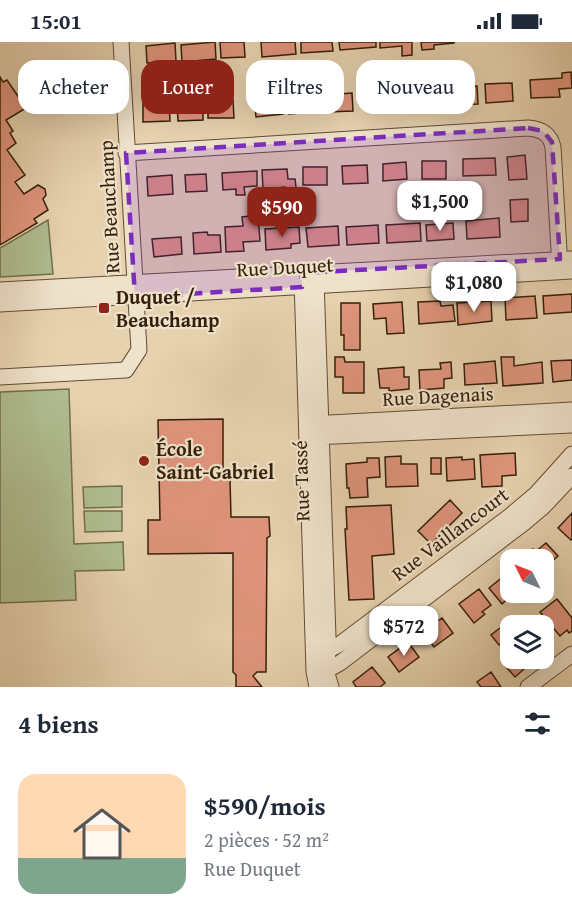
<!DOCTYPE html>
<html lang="fr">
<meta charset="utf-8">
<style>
body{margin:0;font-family:"Gentium Book Plus",serif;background:#f2f2f3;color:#1f2937;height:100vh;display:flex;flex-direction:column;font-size:22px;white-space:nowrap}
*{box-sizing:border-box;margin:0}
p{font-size:20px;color:#747a83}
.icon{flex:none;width:33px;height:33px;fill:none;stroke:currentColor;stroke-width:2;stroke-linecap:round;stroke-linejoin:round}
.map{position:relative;height:645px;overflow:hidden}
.sheet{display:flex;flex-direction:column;background:#fff;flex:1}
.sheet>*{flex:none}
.hud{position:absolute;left:18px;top:18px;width:537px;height:54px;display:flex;gap:12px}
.needle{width:39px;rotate:313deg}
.controls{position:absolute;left:500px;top:507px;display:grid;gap:12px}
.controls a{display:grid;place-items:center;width:54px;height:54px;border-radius:12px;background:#fff;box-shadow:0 6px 24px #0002;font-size:30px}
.price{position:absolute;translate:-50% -51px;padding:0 14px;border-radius:12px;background:#fff;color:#222;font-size:20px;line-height:39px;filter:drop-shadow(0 2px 3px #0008)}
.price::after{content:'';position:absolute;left:50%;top:36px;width:18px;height:14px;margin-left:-9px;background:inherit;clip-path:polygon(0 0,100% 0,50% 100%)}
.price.selected{background:#8f2418;color:#fff}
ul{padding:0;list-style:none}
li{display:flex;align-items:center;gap:18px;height:150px;padding:0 18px}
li+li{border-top:2px solid #e0e1e3}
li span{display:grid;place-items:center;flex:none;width:168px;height:120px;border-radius:18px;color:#555}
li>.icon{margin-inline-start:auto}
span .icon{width:72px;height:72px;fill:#fffc;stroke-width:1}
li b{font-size:26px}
h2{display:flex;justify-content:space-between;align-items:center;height:72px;padding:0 18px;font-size:26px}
.tag{padding:0 21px;border-radius:18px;background:#fff;box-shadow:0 6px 24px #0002;font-size:21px;line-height:54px}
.tag.selected{background:#8f2418;color:#fff}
.status{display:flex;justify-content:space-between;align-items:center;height:42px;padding:0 30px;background:#fff;direction:ltr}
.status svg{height:16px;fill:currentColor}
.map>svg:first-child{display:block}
.green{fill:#afbd90;stroke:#726e4c;stroke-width:1.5}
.building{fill:#e0957d;stroke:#351f08;stroke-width:1.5}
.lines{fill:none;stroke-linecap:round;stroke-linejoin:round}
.minor-casing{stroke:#624c32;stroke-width:17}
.minor{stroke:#efe2cb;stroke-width:15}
.marked{fill:#7b2cbf;fill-opacity:0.2;stroke:#7b2cbf;stroke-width:4.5;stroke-dasharray:12 8;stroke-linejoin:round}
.poi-dot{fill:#8f2418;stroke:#efe2cb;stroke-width:2}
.labels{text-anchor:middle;stroke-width:4.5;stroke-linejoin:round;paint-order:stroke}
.street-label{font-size:20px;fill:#351f08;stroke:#efe2cb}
.poi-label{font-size:20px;font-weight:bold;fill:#351f08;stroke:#efe2cb;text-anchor:start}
</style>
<div class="status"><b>15:01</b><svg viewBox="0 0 49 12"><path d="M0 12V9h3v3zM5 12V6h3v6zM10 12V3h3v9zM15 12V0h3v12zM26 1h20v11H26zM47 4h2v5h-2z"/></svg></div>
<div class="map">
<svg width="572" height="645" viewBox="0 0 572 645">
<rect width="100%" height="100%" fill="#e7d2af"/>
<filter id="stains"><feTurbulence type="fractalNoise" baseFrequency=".00333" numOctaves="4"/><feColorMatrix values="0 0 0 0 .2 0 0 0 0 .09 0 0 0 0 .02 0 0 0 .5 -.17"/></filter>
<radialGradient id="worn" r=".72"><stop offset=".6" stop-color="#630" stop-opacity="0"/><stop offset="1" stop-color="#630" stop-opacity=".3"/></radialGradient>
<!-- green -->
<path class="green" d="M48,178l5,54 -53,3v-29z
M69,347l5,155 49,-2 1,28 -49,1 1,29 -76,3v-211z
M122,444v21l-38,1 -1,-21z
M84,469h38v20l-37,1z"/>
<!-- building -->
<path class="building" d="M215,0l1,17 -34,3 -1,-17z
M220,0h24l1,15 -24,1z
M261,0h34l1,12 -34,3z
M301,0h31l1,9 -32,2z
M339,0h37v5l-36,3z
M380,0h32v13l-10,1v-10l-22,2z
M421,0h33v1l-20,2v4l-12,1z
M175,1l1,18 -29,2 -1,-17z
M571,30l1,16 -13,1 1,8 -29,1 -1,-18 32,-2v-5z
M0,35l3,5 4,-2 19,28 -20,12 7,11 -3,2 6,10 -9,7 18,25 -10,7 9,12 14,-9 7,4 1,6 -3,4 5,11 -14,9 3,4 -37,22z
M512,41l1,18 -27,2 -1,-19z
M477,44l1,18 -31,1 -1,-18z
M430,45l1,19 -23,1 -1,-18z
M400,48l1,17 -31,2 -1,-17z
M321,51v15l-8,1v3l-24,2 -1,-19z
M352,51l1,18 -26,1 -1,-17z
M280,54l3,18 -27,3 -2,-18z
M233,58l1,18h-26v-17z
M169,60l1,19 -27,1v-19z
M203,60v18l-25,1 -1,-18z
M525,113l2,24 -18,1 -2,-23z
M495,116l1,17 -33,1v-17z
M422,119h24v18h-24z
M406,120l1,17 -24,2v-17z
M367,123l1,18 -25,1 -1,-18z
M303,125h24v18h-24z
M287,127l1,10h7l2,16 -12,1v-9l-22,2 -1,-19z
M257,129v15l-13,1 1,8h-9v-6l-13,1 -1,-17z
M206,132l1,17 -21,1 -1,-17z
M172,133l1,19 -25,2 -1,-19z
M528,157v22l-17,1 -1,-22z
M258,173l2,26 -17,1 1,9 -18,1 -1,-25 18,-1 -1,-9z
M499,176l1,19 -33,2 -1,-18z
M420,181l1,18 -34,2 -1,-18z
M453,181l1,16 -27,2 -1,-16z
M378,183l1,18 -32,2 -1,-18z
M338,184l1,19 -31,2 -2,-19z
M299,185l1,16 -9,1v4l-25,2 -1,-21z
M207,190l1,3h12l1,17 -27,2 -1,-21z
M181,195l1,17 -28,3 -2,-18z
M572,252v18l-28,2 -1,-18z
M535,254l2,22 -31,2 -1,-22z
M440,259l1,5 12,-1 2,16 -36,3 -1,-22z
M491,259l1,20 -34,4 -1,-22z
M402,260l2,31 -17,1 -1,-16 -12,1 -1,-15z
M341,261h19v47h-16v-15h-3z
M335,315h9l1,5h19v31h-21v-16h-8z
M501,315h13v9l28,-4 1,21 -40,3z
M572,318v20l-19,2 -2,-21z
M495,319l2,22 -32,2 -1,-21z
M451,320l1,16 -8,1v9l-24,2 -1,-20 22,-1 -1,-6z
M404,325v10h5v12l-20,2v-3h-9l-2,-19z
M223,377v61h7l1,37h38l1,19 -3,2 -1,134h-9l-4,4 9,11h-26v-12l-3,-3v-119l-85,1v-34h12l-2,-100z
M515,411l1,22 -14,1v10l-20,1 -2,-32z
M401,414v8h16l1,22 -32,1 -1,-30z
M462,415v3l12,-1 1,20 -28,2 -1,-23z
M367,416h12l1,19 -13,1 1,19 -18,1 -1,-10h-2l-1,-24 21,-2z
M431,416h10v16h-10z
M450,458l12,13 -31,31 -13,-13z
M391,463l3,49 -22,2 2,43 -25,1 -4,-71h2l-1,-22z
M572,471v26l-1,1 -13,-12z
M546,501l12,13 -15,13v-9h-21l11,-11 2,3z
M510,529v21h5l-13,12 -13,-16z
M479,547l12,16 -9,7 3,2 -11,9 -15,-19z
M557,557l15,19v13l-3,2 -2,-3 -7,6 -20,-24z
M442,576l11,15 -19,14 -11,-15z
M510,578l5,6h-5l-2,10 -6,-8z
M500,586l8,10 -9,7 -8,-10z
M408,600l11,15 -20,15 -11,-15z
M510,613v3h5l9,11 -9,8 -13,-15z
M372,625l13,16 -5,4h-24l-3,-5z
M491,630l10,15h-20l-4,-5z"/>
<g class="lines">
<!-- minor casing -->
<g class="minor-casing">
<path id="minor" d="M126,111l402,-25c14,1 22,6 25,19l7,121
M302,237l12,392 3,16
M316,237l12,358 -1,37 4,13
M0,248l572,-31
M0,262l572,-33
M0,335l126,-7 13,-20 -18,-308
M311,382l261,-14
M313,395l259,-12
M321,609l10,-2 9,-5 170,-128 26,-22 36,-40
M320,628l11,-2 9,-5 184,-140 20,-17 28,-30
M528,645l44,-33"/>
</g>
<!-- minor -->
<use href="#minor" class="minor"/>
</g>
<!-- marked area -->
<path class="marked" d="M528,86l15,3 9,11 8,117 -259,14 1,14 -167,10 -9,-144z"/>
<!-- markers -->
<g class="poi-dot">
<rect x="98" y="260" width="12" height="12" rx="3"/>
<circle cx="144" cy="419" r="6"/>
</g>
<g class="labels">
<!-- street labels -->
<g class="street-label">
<text transform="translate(109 165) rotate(-93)" y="7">Rue Beauchamp</text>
<text transform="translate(285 225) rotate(-3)" y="7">Rue Duquet</text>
<text transform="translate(438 354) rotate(-3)" y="7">Rue Dagenais</text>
<text transform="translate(301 439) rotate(-92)" y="7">Rue Tassé</text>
<text transform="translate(450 492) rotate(-37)" y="7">Rue Vaillancourt</text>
</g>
<!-- poi labels -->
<g class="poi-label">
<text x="116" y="262">Duquet /<tspan x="116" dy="23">Beauchamp</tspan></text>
<text x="156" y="414">École<tspan x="156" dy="23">Saint-Gabriel</tspan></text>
</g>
</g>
<rect width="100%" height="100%" filter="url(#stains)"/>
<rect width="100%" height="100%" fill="url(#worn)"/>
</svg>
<div class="controls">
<a><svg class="needle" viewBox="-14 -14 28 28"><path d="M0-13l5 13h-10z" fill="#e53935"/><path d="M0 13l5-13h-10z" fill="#747a83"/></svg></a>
<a><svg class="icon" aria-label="layers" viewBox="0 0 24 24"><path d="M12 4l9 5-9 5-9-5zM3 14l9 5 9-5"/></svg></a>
</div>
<b class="price" style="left:440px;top:190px">$1,500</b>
<b class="price selected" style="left:282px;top:196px">$590</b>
<b class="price" style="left:474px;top:271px">$1,080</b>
<b class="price" style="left:404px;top:615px">$572</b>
<div class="hud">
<a class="tag">Acheter</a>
<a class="tag selected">Louer</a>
<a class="tag">Filtres</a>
<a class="tag">Nouveau</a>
</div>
</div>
<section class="sheet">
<h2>4 biens<svg class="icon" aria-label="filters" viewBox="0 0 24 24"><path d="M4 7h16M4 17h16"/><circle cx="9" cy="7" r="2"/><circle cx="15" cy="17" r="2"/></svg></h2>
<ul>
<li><span style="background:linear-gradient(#ffd9b3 70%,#7fa58c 0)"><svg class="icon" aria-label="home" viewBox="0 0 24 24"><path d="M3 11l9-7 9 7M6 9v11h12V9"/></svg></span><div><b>$590/mois</b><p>2 pièces · 52 m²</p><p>Rue Duquet</p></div></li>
</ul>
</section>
